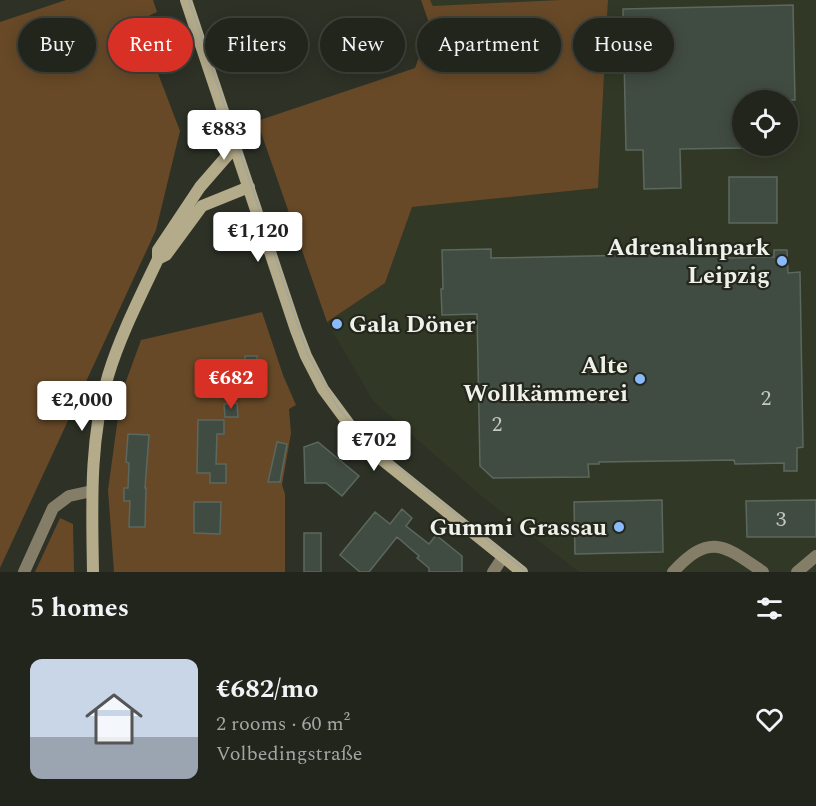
<!DOCTYPE html>
<meta charset="utf-8">
<style>
body{margin:0;font-family:Spectral,serif;background:#2a2d25;color:#f1f3f6;height:100vh;display:flex;flex-direction:column;font-size:22px;white-space:nowrap}
*{box-sizing:border-box;margin:0}
p{font-size:20px;color:#a2a5a3}
.icon{flex:none;width:33px;height:33px;fill:none;stroke:currentColor;stroke-width:2;stroke-linecap:round;stroke-linejoin:round}
.map{position:relative;height:572px;overflow:hidden}
.drawer{display:flex;flex-direction:column;background:#22251c;flex:1}
.drawer>*{flex:none}
.banner{position:absolute;left:18px;top:18px;width:780px;height:54px;display:flex;gap:12px}
.fabs{position:absolute;left:732px;top:90px;display:grid;gap:12px}
.fabs a{display:grid;place-items:center;width:66px;height:66px;border-radius:50%;background:#22251c;box-shadow:0 3px 15px #0003,0 0 0 2px #3f423b;font-size:30px}
.price{position:absolute;translate:-50% -51px;padding:0 14px;border-radius:6px;background:#fff;color:#222;font-size:20px;line-height:39px;filter:drop-shadow(0 2px 3px #0008)}
.price::after{content:'';position:absolute;left:50%;top:36px;width:18px;height:14px;margin-left:-9px;background:inherit;clip-path:polygon(0 0,100% 0,50% 100%)}
.price.active{background:#d93025;color:#fff}
ul{padding:0;list-style:none}
li{display:flex;align-items:center;gap:18px;height:150px;padding:0 30px}
li span{display:grid;place-items:center;flex:none;width:168px;height:120px;border-radius:12px;color:#555}
li>.icon{margin-inline-start:auto}
span .icon{width:72px;height:72px;fill:#fffc;stroke-width:1}
li b{font-size:26px}
h2{display:flex;justify-content:space-between;align-items:center;height:72px;padding:0 30px;font-size:26px}
.chip{padding:0 21px;border-radius:27px;background:#22251c;box-shadow:0 3px 15px #0003,0 0 0 2px #3f423b;font-size:21px;line-height:54px}
.chip.active{background:#d93025;color:#fff}
.map>svg:first-child{display:block}
.built{fill:#323826;fill-rule:evenodd}
.green{fill:#674927}
.building{fill:#404b42;stroke:#5c685e;stroke-width:1.5}
.lines{fill:none;stroke-linecap:round;stroke-linejoin:round}
.minor{stroke:#847e69;stroke-width:12}
.secondary{stroke:#b3ab89;stroke-width:12}
.tram{stroke:#a3a69d;stroke-width:1.5}
.poi-dot{fill:#8abafc;stroke:#24271c;stroke-width:2}
.labels{text-anchor:middle;stroke-width:4.5;stroke-linejoin:round;paint-order:stroke}
.number-label{font-size:21px;fill:#c3c8c0}
.poi-label{font-size:24px;font-weight:bold;fill:#eff1ea;stroke:#24271c;text-anchor:end}
</style>
<div class="map">
<svg width="816" height="572" viewBox="0 0 816 572">
<rect width="100%" height="100%" fill="#2d3126"/>
<!-- built -->
<path class="built" d="M430,0h130l-127,6z
M608,0h208v572h-237l-94,-73 -112,-98 -46,-79 58,-39 27,-76 186,-19zM742,100h46v46h-46z"/>
<!-- green -->
<path class="green" d="M66,0h87l4,12 -19,9 42,110 -24,99 -156,338v-546z
M421,0h9l3,6 127,-6h48l-10,188 -186,19 -27,76 -58,39 -70,-201 158,-53 15,-42z
M262,312l21,63 13,30 -7,4 2,24 -9,52 3,9v78h-171l-6,-82 13,-95 20,-55z
M60,518l13,6 1,48h-39z"/>
<!-- building -->
<path class="building" d="M793,5l2,95h-53v48l-62,1 1,39 -37,1 -1,-39h-17l-3,-141z
M729,177h48v46h-48z
M491,249v9l238,-5v5l45,-1v-7h13l1,23 12,-1 3,175 -6,1v23h-13v-8l-49,1 -1,-4 -135,2v2h-11l1,13 -96,1 -13,-12 -3,-152 -35,1 -1,-26h2l-1,-39z
M245,356h12l1,18h-12z
M237,403l1,14h-13l-1,-13z
M198,420h26v14h-7l-1,30h10v19h-16v-10h-13z
M128,434l21,1 -4,53h1l-1,39h-16l1,-26h-6v-13h4l1,-25 -3,-1z
M277,442l10,2 -7,38h-12z
M318,442l41,34 -17,20 -16,-13h-21l-1,-36z
M662,500l1,52 -88,2 -1,-52z
M816,500v37h-69l-1,-36z
M194,502h27l-1,32 -26,-1z
M402,509l10,9 -6,8 23,18 7,-9 26,21v16h-33v-4l-12,-10 2,-2 -22,-19 -28,35h-9l-20,-17 35,-43 15,12z
M304,533h17v39h-17z"/>
<g class="lines">
<!-- minor -->
<path class="minor" d="M24,572l29,-64 16,-12 23,-5
M493,572l10,-15
M673,572c37,-40 51,-27 90,0
M797,572l19,-16"/>
<!-- secondary -->
<path class="secondary" d="M186,0l110,330 10,26 17,33 34,46 23,23 142,114
M158,259l8,-4 36,-49 47,-19
M93,572c-1,-65 -4,-132 15,-196 12,-40 32,-79 50,-117v-9l42,-63 33,-38v-8"/>
<!-- tram -->
<path class="tram" d="M189,0l119,355 29,51 22,27 24,22 144,117"/>
</g>
<!-- markers -->
<g class="poi-dot">
<circle cx="782" cy="261" r="6"/>
<circle cx="337" cy="324" r="6"/>
<circle cx="640" cy="379" r="6"/>
<circle cx="619" cy="527" r="6"/>
</g>
<g class="labels">
<!-- number labels -->
<g class="number-label">
<text x="766" y="405">2</text>
<text x="497" y="431">2</text>
<text x="781" y="526">3</text>
</g>
<!-- poi labels -->
<g class="poi-label">
<text x="770" y="255">Adrenalinpark<tspan x="770" dy="28">Leipzig</tspan></text>
<text x="349" y="332" text-anchor="start">Gala Döner</text>
<text x="628" y="373">Alte<tspan x="628" dy="28">Wollkämmerei</tspan></text>
<text x="607" y="535">Gummi Grassau</text>
</g>
</g>
</svg>
<div class="fabs">
<a><svg class="icon" aria-label="locate" viewBox="0 0 24 24"><circle cx="12" cy="12" r="6"/><path d="M12 2v4M12 18v4M2 12h4M18 12h4"/></svg></a>
</div>
<b class="price" style="left:224px;top:161px">€883</b>
<b class="price" style="left:258px;top:263px">€1,120</b>
<b class="price active" style="left:231px;top:410px">€682</b>
<b class="price" style="left:82px;top:432px">€2,000</b>
<b class="price" style="left:374px;top:472px">€702</b>
<div class="banner">
<a class="chip">Buy</a>
<a class="chip active">Rent</a>
<a class="chip">Filters</a>
<a class="chip">New</a>
<a class="chip">Apartment</a>
<a class="chip">House</a>
</div>
</div>
<section class="drawer">
<h2>5 homes<svg class="icon" aria-label="filters" viewBox="0 0 24 24"><path d="M4 7h16M4 17h16"/><circle cx="9" cy="7" r="2"/><circle cx="15" cy="17" r="2"/></svg></h2>
<ul>
<li><span style="background:linear-gradient(#c9d6e8 65%,#9aa5b1 0)"><svg class="icon" aria-label="home" viewBox="0 0 24 24"><path d="M3 11l9-7 9 7M6 9v11h12V9"/></svg></span><div><b>€682/mo</b><p>2 rooms · 60 m²</p><p>Volbedingstraße</p></div><svg class="icon" aria-label="heart" viewBox="0 0 24 24"><path d="M12 20l-8-8c-3-5 5-10 8-4 3-6 11-1 8 4z"/></svg></li>
</ul>
</section>
